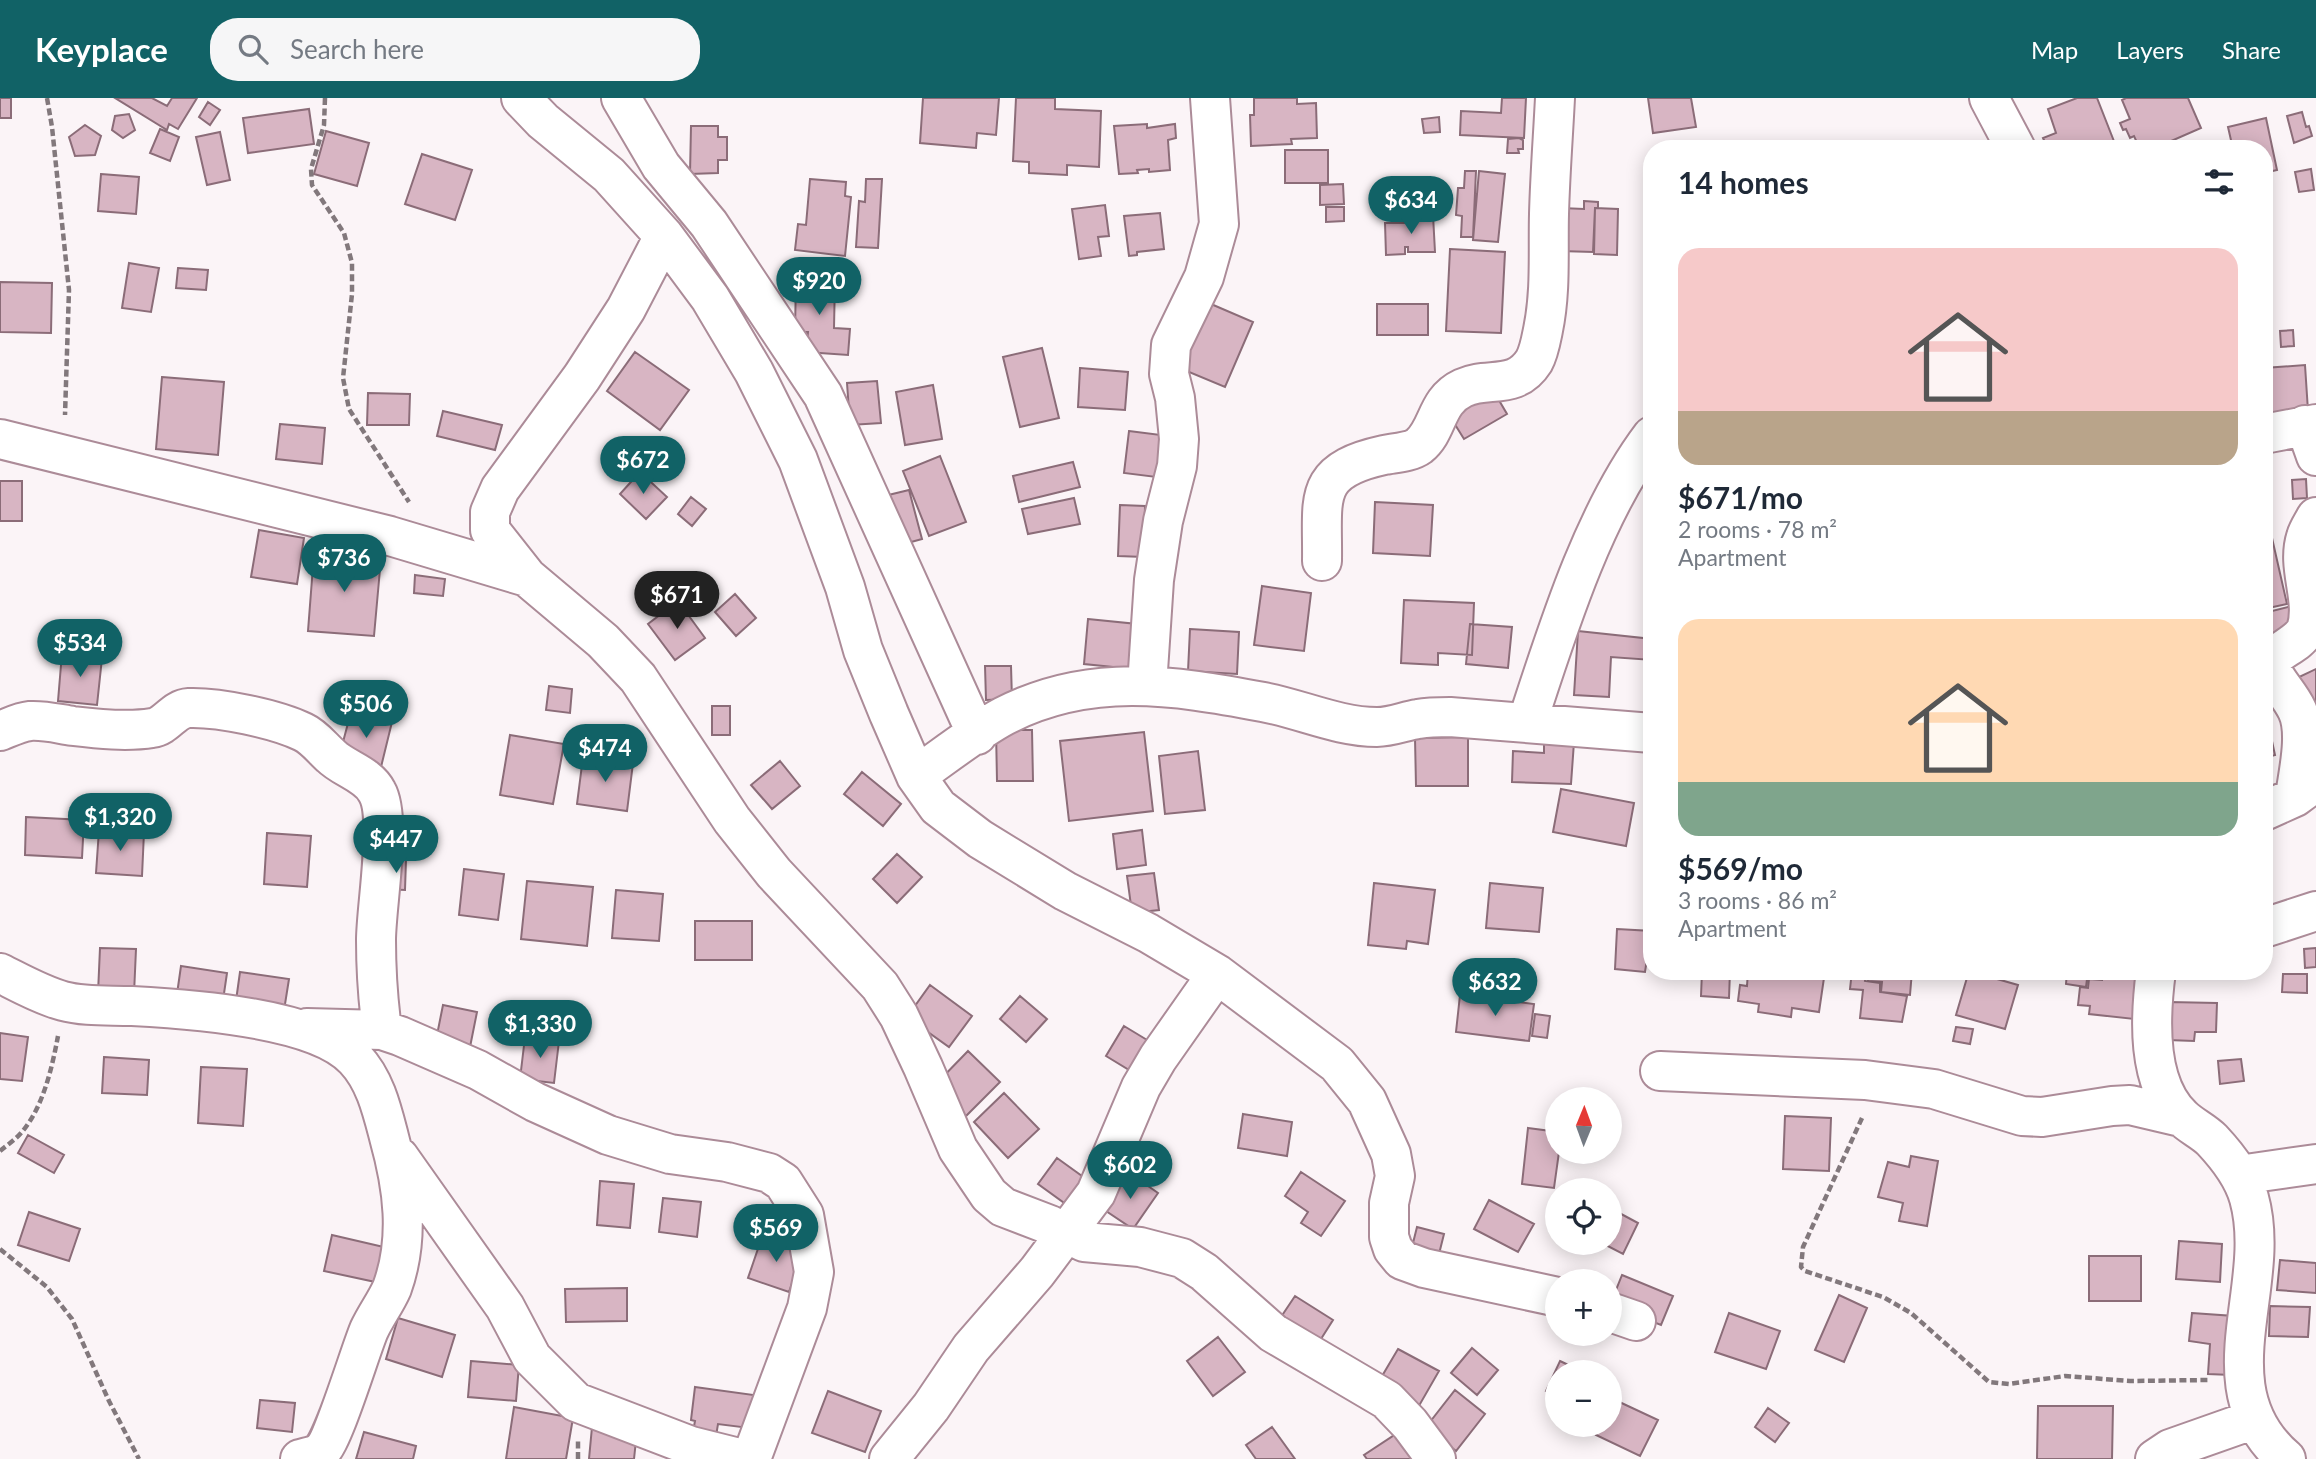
<!DOCTYPE html>
<meta charset="utf-8">
<style>
body{margin:0;font-family:Lato,sans-serif;background:#f6f6f7;color:#1f2937;height:100vh;display:flex;flex-direction:column;font-size:26px;white-space:nowrap}
*{box-sizing:border-box;margin:0}
p{font-size:23px;color:#747a83}
.icon{flex:none;width:38px;height:38px;fill:none;stroke:currentColor;stroke-width:2;stroke-linecap:round;stroke-linejoin:round}
.map{position:relative;flex:1;overflow:hidden}
.details{position:absolute;left:1643px;top:42px;width:630px;height:840px;display:flex;flex-direction:column;background:#fff;border-radius:28px;box-shadow:0 4px 18px #0003}
.details>*{flex:none}
.needle{width:46px;rotate:1deg}
.buttons{position:absolute;left:1545px;top:989px;display:grid;gap:14px}
.buttons a{display:grid;place-items:center;width:77px;height:77px;border-radius:50%;background:#fff;box-shadow:0 4px 18px #0003;font-size:35px}
.price{position:absolute;translate:-50% -60px;padding:0 16px;border-radius:24px;background:#116266;color:#fff;font-size:23px;line-height:46px;filter:drop-shadow(0 2px 4px #0008)}
.price::after{content:'';position:absolute;left:50%;top:42px;width:21px;height:16px;margin-left:-10px;background:inherit;clip-path:polygon(0 0,100% 0,50% 100%)}
.price.active{background:#222;color:#fff}
ul{padding:0;list-style:none}
li{display:grid;align-content:center;gap:14px;height:371px;padding:0 35px}
li span{display:grid;place-items:center;height:217px;border-radius:21px;color:#555}
li>.icon{margin-inline-start:auto}
span .icon{width:126px;height:126px;fill:#fffc;stroke-width:1}
li b{font-size:30px}
h2{display:flex;justify-content:space-between;align-items:center;height:84px;padding:0 35px;font-size:30px}
header{display:flex;align-items:center;gap:42px;box-sizing:border-box;height:98px;padding:0 35px;background:#116266;color:#fff}
header strong{font-size:33px}
nav{display:flex;gap:38px;margin-inline-start:auto;font-size:24px}
.search{width:490px;height:63px;background:#f6f6f7;display:flex;align-items:center;gap:18px;box-sizing:border-box;padding:0 24px;border-radius:28px;color:#747a83;font-size:26px}
.map>svg:first-child{display:block}
.building{fill:#d8b5c3;stroke:#8b6c78;stroke-width:2}
.lines{fill:none;stroke-linecap:round;stroke-linejoin:round}
.street-casing{stroke:#ac8b98;stroke-width:42}
.path{stroke:#82787c;stroke-width:4.5;stroke-dasharray:7 3.5;stroke-linecap:butt}
.street{stroke:#fff;stroke-width:38}
</style>
<header>
<strong>Keyplace</strong>
<div class="search"><svg class="icon" aria-label="search" viewBox="0 0 24 24"><circle cx="10" cy="10" r="6"/><path d="M15 15l6 6"/></svg>Search here</div>
<nav><a>Map</a><a>Layers</a><a>Share</a></nav>
</header>
<div class="map">
<svg width="2316" height="1361" viewBox="0 0 2316 1361">
<rect width="100%" height="100%" fill="#fbf4f7"/>
<!-- building -->
<path class="building" d="M0,0h11v20h-11z
M115,0h37l15,8 5,-8h25l-19,31 -9,-5 -2,6z
M923,0h76l-3,37 -19,-2 -1,15 -56,-5z
M1016,0h39v11l46,2 -2,56 -32,-2v10l-38,-2v-11l-16,-1z
M1254,0h43v6l19,-1 1,35 -26,1 1,5 -41,2 -1,-31h4z
M1502,0h24l-2,40 -64,-3 1,-24 40,2z
M1648,0h43l5,29 -43,6z
M2077,0h20l20,51h-69l-5,-11 13,-5 -8,-24z
M2126,0h62l13,30 -48,21h-13l-6,-13 -4,2 -4,-9 -3,1 -3,-7 10,-4 -8,-19z
M208,4l12,8 -10,15 -11,-8z
M309,11l5,35 -66,9 -5,-35z
M2302,14l4,15 3,-1 3,10 -18,7 -7,-27z
M129,16l6,16 -12,8 -11,-8 3,-14z
M1439,19l1,15 -16,1 -2,-14z
M2266,20l11,52 -13,3v-24h-31l-5,-22z
M1147,26v4l28,-4 1,14 -8,2 2,30 -21,2v-3l-12,1 1,3 -19,1 -5,-48z
M85,27l16,11 -6,19 -20,1 -6,-19z
M691,28h27v11h9v23h-9v13l-28,1z
M160,31l19,8 -9,24 -20,-8z
M326,33l43,12 -12,43 -43,-12z
M220,34l10,48 -23,5 -11,-48z
M1519,40l4,2v9h-5l1,4h-12l1,-14z
M1285,52h43v33h-43z
M422,56l50,16 -17,50 -50,-16z
M2311,71l3,21 -15,2 -4,-20z
M1465,73h11l-3,66h-12l1,-21 -6,-1 2,-27h6z
M1479,73l26,3 -7,68 -25,-2z
M101,76l38,3 -3,37 -38,-3z
M810,81l36,3 -1,14 6,1 -6,59 -50,-6 3,-26 8,1z
M866,81h16l-4,69 -22,-1 3,-46 6,1z
M1343,86l1,20 -24,1v-20z
M1584,103l14,1v6h-3l-2,44 -33,-1 2,-43 22,1z
M1105,107l4,31 -11,1 3,19 -22,3 -7,-50z
M1326,109h18v14l-18,1z
M1595,110l23,1 -1,46 -23,-1z
M1160,115l4,36 -27,3v3l-8,1 -5,-40z
M1433,117l2,37h-27v-5h-3v7l-19,1 -1,-32h21v-7z
M1450,151l55,3 -4,81 -55,-2z
M129,165l30,5 -8,44 -29,-4z
M178,170l30,2 -2,20 -30,-2z
M796,180l39,1 -1,49 16,1 -2,26 -42,-3 2,-20h-13z
M0,184l52,1 -1,50 -51,-1z
M1204,203l49,21 -28,65 -48,-20z
M1377,206h51v31h-51z
M2293,232l1,16 -13,1 -1,-16z
M1042,250l17,70 -39,9 -17,-70z
M635,254l54,38 -29,40 -53,-39z
M2305,267l3,46 -44,3v-46z
M1080,270l48,4 -3,38 -47,-3z
M162,279l62,5 -6,73 -62,-6z
M877,283l4,42 -31,2 -3,-42z
M933,287l9,54 -37,6 -9,-53z
M1490,287l17,29 -43,25 -18,-29z
M368,295l42,1 -1,31h-42z
M443,313l59,14 -7,25 -58,-14z
M280,326l45,4 -3,36 -46,-5z
M1129,333l40,5 -5,42 -40,-5z
M940,358l26,66 -37,14 -26,-65z
M1073,364l7,25 -61,15 -6,-26z
M640,374l27,25 -21,22 -26,-25z
M2306,381l1,19 -14,1 -1,-19z
M0,383h22v40h-22z
M909,392l13,49 -29,8 -13,-50z
M691,399l15,12 -14,17 -14,-12z
M1074,400l6,26 -52,10 -6,-25z
M1375,404l58,3 -3,51 -57,-3z
M1120,407l25,1 -1,51 -26,-1z
M259,432l45,8 -7,46 -46,-7z
M2272,440l15,66 -23,5v-70z
M314,455l67,5 -7,78 -66,-5z
M415,477l30,4 -2,17 -29,-3z
M1262,488l49,7 -7,58 -50,-6z
M735,496l21,24 -20,18 -21,-24z
M1404,502l70,3 -2,52 -34,-2v12l-37,-2z
M678,503l27,37 -30,22 -27,-36z
M2292,508l6,26 -34,8v-27z
M1088,521l49,5 -4,45 -49,-5z
M1470,526l42,3 -4,41 -42,-4z
M1190,531l49,3 -2,42 -49,-3z
M1578,533l74,8v21l-41,-3 -2,40 -35,-2z
M62,555l40,5 -5,47 -39,-4z
M985,568h26l1,33 -26,1z
M2316,571v45l-19,-36z
M549,588l23,3 -2,24 -24,-3z
M712,608h18v29h-18z
M351,614l41,10 -11,45 -42,-10z
M2267,620l8,37 -11,3v-39z
M996,632h36l1,51h-36z
M1144,634l9,79 -84,10 -9,-80z
M510,637l54,9 -11,60 -53,-9z
M1468,639v49h-52l-1,-48z
M1544,643l30,1 -3,42 -59,-2 1,-31 31,2z
M1198,653l7,59 -40,4 -6,-58z
M583,659l50,6 -6,48 -50,-7z
M780,663l20,25 -28,23 -21,-24z
M862,674l39,32 -18,22 -39,-32z
M1561,691l73,14 -8,43 -73,-14z
M26,719l58,3 -2,38 -57,-3z
M99,732l45,2 -2,44 -46,-3z
M1142,732l4,35 -29,4 -4,-35z
M267,735l44,3 -4,51 -43,-3z
M897,756l25,23 -25,26 -24,-24z
M387,761l19,1 -1,30 -20,-1z
M464,771l40,5 -6,46 -39,-5z
M1154,775l5,37 -27,3 -5,-37z
M527,783l66,6 -6,59 -66,-7z
M1374,785l61,7 -7,54 -21,-3 -1,8 -38,-4z
M1490,785l53,5 -4,44 -53,-4z
M616,792l47,4 -4,47 -47,-3z
M695,823h57v39h-57z
M1617,831l35,2v28h-5l-2,13 -30,-3z
M100,850l36,1 -2,45 -36,-1z
M2316,850v19l-11,1 -1,-19z
M181,868l46,7 -6,41 -46,-6z
M1702,873h28l-1,27 -28,-2z
M1748,873h77l-6,41 -27,-4 -1,9 -33,-5 1,-8 -21,-3 2,-16 7,1z
M1852,873h14l-1,10 15,2v9l27,4 -5,26 -42,-4 3,-28 -13,-1z
M1869,873h43l-2,24 -29,-3 1,-10 -14,-1z
M1969,873l49,14 -13,44 -49,-14z
M2067,873h21l-2,16 -20,-3z
M240,874l49,7 -7,44 -48,-8z
M2283,876h24v19l-25,-1z
M2102,878l33,3 -1,40 -45,-5 1,-8 -12,-1 2,-18 8,1 1,-9 13,1z
M930,887l42,31 -23,31 -42,-30z
M1460,897l74,9 -5,37 -73,-9z
M1020,898l27,23 -21,23 -26,-23z
M2169,904l48,1 -1,29h-21l-1,9 -26,-1z
M443,907l34,7 -7,35 -34,-7z
M1535,916l15,2 -3,22 -15,-2z
M1124,928l38,23 -18,30 -38,-23z
M1956,929l17,2 -3,15 -17,-3z
M0,935l28,4 -6,44 -22,-2z
M525,939l34,4 -5,42 -34,-4z
M968,953l32,31 -35,35 -32,-30z
M104,959l45,3 -2,35 -45,-2z
M2241,961l3,22 -24,3 -2,-23z
M201,969l46,2 -4,57 -45,-3z
M1004,995l35,36 -31,29 -34,-36z
M1243,1016l49,8 -5,34 -49,-8z
M1785,1018l46,2 -2,53 -46,-2z
M1528,1030l30,4 1,20 -5,36 -32,-4z
M28,1037l36,20 -10,18 -36,-20z
M1911,1058l27,5 -11,65 -28,-5 4,-18 -25,-6 10,-35 21,5z
M1057,1060l36,26 -19,26 -36,-26z
M1128,1074l30,21 -25,36 -30,-20z
M1301,1074l44,29 -24,35 -20,-13 7,-11 -23,-16z
M600,1083l34,3 -4,44 -33,-3z
M663,1100l38,4 -4,35 -38,-5z
M1489,1102l45,24 -16,28 -44,-23z
M1610,1110l28,15 -15,31 -23,-12h10z
M29,1114l51,17 -11,32 -51,-16z
M1417,1129l27,7 -6,24 -27,-7z
M332,1137l56,13 -8,35 -56,-12z
M762,1139l41,14 -14,41 -41,-14z
M2179,1143l43,3 -2,38 -44,-3z
M2089,1158h52v45h-52z
M2280,1162l36,3v30l-39,-3z
M1622,1177l51,21 -12,29 -51,-20z
M627,1190v33l-61,1 -1,-33z
M1839,1197l28,13 -23,54 -29,-12z
M1295,1198l38,24 -19,30 -39,-24z
M2270,1208l40,1 -2,30 -39,-1z
M1729,1215l51,18 -14,38 -51,-17z
M2192,1215l42,3 -3,59 -23,-1 2,-30 -21,-3z
M398,1220l57,17 -13,42 -56,-18z
M1218,1239l27,35 -32,24 -26,-35z
M1472,1250l26,22 -21,25 -26,-22z
M1398,1251l41,22 -23,40 -41,-23z
M471,1263l48,4 -3,36 -48,-4z
M1560,1263l23,11h-25v25l-12,-6z
M695,1289l66,9 -4,33 -39,-5 -2,12 -23,-4 2,-11 -4,-1z
M1455,1292l30,24 -29,37 -30,-24z
M828,1293l53,20 -16,41 -53,-19z
M1613,1301l45,21 -18,36 -44,-21 5,-11h9v-19z
M260,1302l35,3 -3,29 -35,-4z
M2038,1308h75l-1,53h-75z
M514,1309l59,11 -7,41h-60z
M1768,1310l21,15 -14,19 -20,-15z
M592,1329l45,4 -3,28h-45z
M1272,1329l23,32h-39l-10,-14z
M364,1334l52,14 -3,13h-57z
M1396,1336l16,25h-45l-3,-4z"/>
<g class="lines">
<!-- street casing -->
<g class="street-casing">
<path id="street" d="M521,0l22,23 66,54 55,61 46,62 44,74 44,88 47,127 18,63 26,64 27,62 22,31 42,32 85,52 83,42 69,41 120,90 30,37 24,53 4,22 -6,27v34l4,12 9,11 22,8 134,29
M621,0l40,68 48,58 114,171 154,340
M1989,0l27,51
M664,138l-38,73 -44,68 -82,112 -10,23v18l37,47 76,64 35,37 94,142 42,53 106,113 19,30 24,51 35,82 31,46 14,12 47,18 34,17 56,5 42,11 22,14 69,61 114,67 23,24 26,35
M2305,327l11,31
M2264,336l52,-10
M0,341l390,97 137,41
M1322,463c1,-63 -11,-90 62,-106 10,-2 27,-3 35,-9 20,-16 16,-45 44,-58 25,-12 52,3 71,-27 5,-9 7,-21 9,-31 8,-39 5,-76 6,-116 1,-38 4,-77 6,-116
M1147,588l7,-106 9,-59 14,-55 2,-27 -4,-41 -6,-24 2,-29 33,-68 15,-53 -9,-126
M1527,625c30,-92 66,-209 125,-287
M0,633c10,-4 20,-9 30,-10 14,-1 29,3 43,5 25,3 54,6 79,2 15,-2 21,-19 37,-20 30,-1 87,11 114,24 11,5 19,16 28,24 13,13 37,18 46,36 15,26 -1,115 -1,148 0,30 2,60 6,90
M916,678c27,-19 60,-45 88,-60 85,-44 169,-31 259,-14 38,7 75,25 114,25 14,0 28,-6 41,-8 11,-2 22,-2 32,-2l202,16
M2295,699c3,-24 13,-64 2,-87 -7,-15 -19,-26 -26,-41l1,-10c10,-11 26,-15 34,-29 10,-30 -10,-62 0,-93 2,-7 7,-14 10,-20
M2264,713l31,-14 19,-14
M2264,830l52,-17
M2156,873c-6,45 -10,112 26,146 9,9 21,14 30,23 15,16 31,37 37,58 25,89 -47,189 37,261
M0,875c20,10 41,22 63,28 22,6 46,4 69,5 56,3 184,11 223,53 20,21 27,51 34,78 14,50 21,101 3,151 -6,14 -16,27 -23,42 -9,21 -36,113 -49,122 -5,4 -14,5 -20,7
M307,930l75,2 18,6 78,34 57,32 73,33 62,19 57,8 42,11 14,9 21,33 10,57 -7,36 -56,151
M1660,973l205,9 69,9 88,27 20,1 70,-11 18,-1 51,12
M399,1059l106,150 27,51 44,44 115,44 52,13
M2239,1077l77,-11
M1610,1214l26,9
M889,1361l42,-52 40,-59 66,-76 59,-79 45,-106 17,-29 59,-84
M2155,1361l15,-10 85,-30"/>
</g>
<!-- path -->
<path class="path" d="M47,0l5,29 17,163 -4,125
M325,0l-1,27 -13,44 1,16 32,48 8,30v31l-9,84 6,31 60,93
M1862,1020l-59,129 -2,20 4,4 78,26 28,16 78,69 20,2 56,-8 65,5 79,-1
M0,1053c7,-6 15,-11 21,-18 22,-25 31,-65 37,-97
M0,1151l47,38 25,32 37,82 30,58
M578,1361v-18"/>
<!-- street -->
<use href="#street" class="street"/>
</g>
</svg>
<div class="buttons">
<a><svg class="needle" viewBox="-14 -14 28 28"><path d="M0-13l5 13h-10z" fill="#e53935"/><path d="M0 13l5-13h-10z" fill="#747a83"/></svg></a>
<a><svg class="icon" aria-label="locate" viewBox="0 0 24 24"><circle cx="12" cy="12" r="6"/><path d="M12 2v4M12 18v4M2 12h4M18 12h4"/></svg></a>
<a>+</a>
<a>−</a>
</div>
<b class="price" style="left:1411px;top:138px">$634</b>
<b class="price" style="left:819px;top:219px">$920</b>
<b class="price" style="left:643px;top:398px">$672</b>
<b class="price" style="left:344px;top:496px">$736</b>
<b class="price active" style="left:677px;top:533px">$671</b>
<b class="price" style="left:80px;top:581px">$534</b>
<b class="price" style="left:366px;top:642px">$506</b>
<b class="price" style="left:605px;top:686px">$474</b>
<b class="price" style="left:120px;top:755px">$1,320</b>
<b class="price" style="left:396px;top:777px">$447</b>
<b class="price" style="left:1495px;top:920px">$632</b>
<b class="price" style="left:540px;top:962px">$1,330</b>
<b class="price" style="left:1130px;top:1103px">$602</b>
<b class="price" style="left:776px;top:1166px">$569</b>
<section class="details">
<h2>14 homes<svg class="icon" aria-label="filters" viewBox="0 0 24 24"><path d="M4 7h16M4 17h16"/><circle cx="9" cy="7" r="2"/><circle cx="15" cy="17" r="2"/></svg></h2>
<ul>
<li><span style="background:linear-gradient(#f6c9c9 75%,#b9a48a 0)"><svg class="icon" aria-label="home" viewBox="0 0 24 24"><path d="M3 11l9-7 9 7M6 9v11h12V9"/></svg></span><div><b>$671/mo</b><p>2 rooms · 78 m²</p><p>Apartment</p></div></li>
<li><span style="background:linear-gradient(#ffd9b3 75%,#7fa58c 0)"><svg class="icon" aria-label="home" viewBox="0 0 24 24"><path d="M3 11l9-7 9 7M6 9v11h12V9"/></svg></span><div><b>$569/mo</b><p>3 rooms · 86 m²</p><p>Apartment</p></div></li>
</ul>
</section>
</div>
